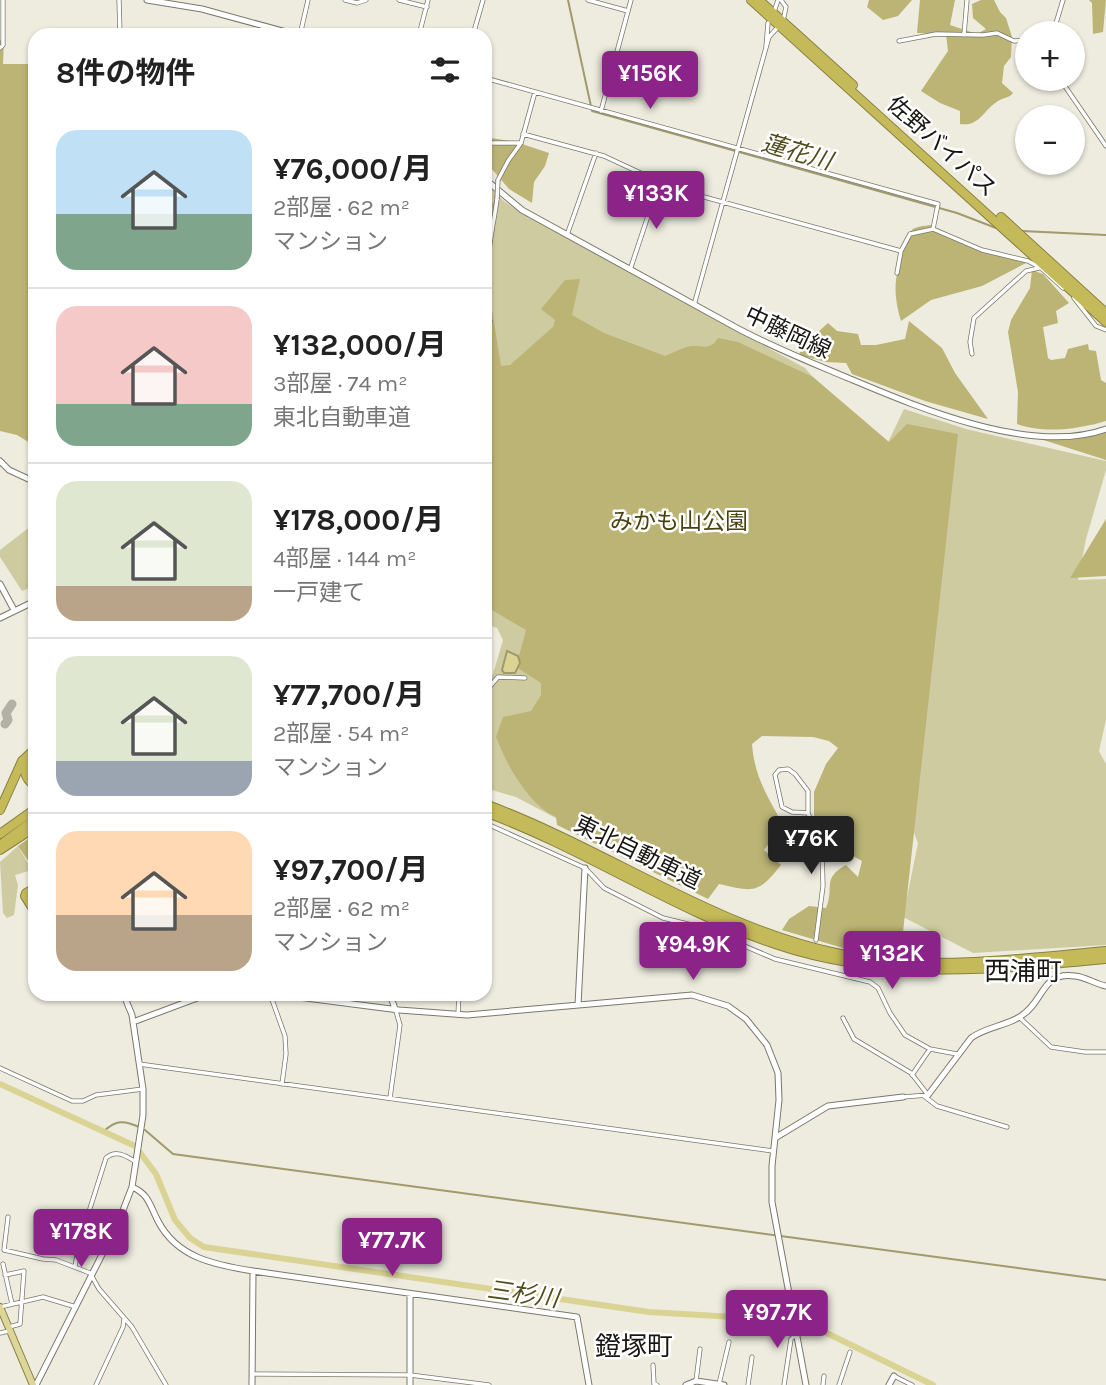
<!DOCTYPE html>
<html lang="ja">
<meta charset="utf-8">
<style>
body{margin:0;font-family:Karla,"Noto Sans JP",sans-serif;background:#f2f2f2;color:#222;height:100vh;display:flex;flex-direction:column;font-size:26px;white-space:nowrap}
*{box-sizing:border-box;margin:0}
p{font-size:23px;color:#767676}
.icon{flex:none;width:38px;height:38px;fill:none;stroke:currentColor;stroke-width:2;stroke-linecap:round;stroke-linejoin:round}
.map{position:relative;flex:1;overflow:hidden}
.details{position:absolute;left:28px;top:28px;width:464px;height:973px;display:flex;flex-direction:column;background:#fff;border-radius:21px;box-shadow:0 2px 5px #0004}
.details>*{flex:none}
.controls{position:absolute;left:1015px;top:21px;display:grid;gap:14px}
.controls a{display:grid;place-items:center;width:70px;height:70px;border-radius:50%;background:#fff;box-shadow:0 2px 5px #0004;font-size:35px}
.price{position:absolute;translate:-50% -60px;padding:0 16px;border-radius:7px;background:#8c2388;color:#fff;font-size:23px;line-height:46px;filter:drop-shadow(0 2px 4px #0008)}
.price::after{content:'';position:absolute;left:50%;top:42px;width:21px;height:16px;margin-left:-10px;background:inherit;clip-path:polygon(0 0,100% 0,50% 100%)}
.price.current{background:#222;color:#fff}
ul{padding:0;list-style:none}
li{display:flex;align-items:center;gap:21px;height:175px;padding:0 28px}
li+li{border-top:2px solid #e0e0e0}
li span{display:grid;place-items:center;flex:none;width:196px;height:140px;border-radius:21px;color:#555}
li>.icon{margin-inline-start:auto}
span .icon{width:84px;height:84px;fill:#fffc;stroke-width:1}
li b{font-size:30px}
h2{display:flex;justify-content:space-between;align-items:center;height:84px;padding:0 28px;font-size:30px}
.map>svg:first-child{display:block}
.green{fill:#cfcba0}
.forest{fill:#bbb475}
.water{fill:#dad393;stroke:#a09a6c;stroke-width:2}
.lines{fill:none;stroke-linecap:round;stroke-linejoin:round}
.stream{stroke:#a09a6c;stroke-width:2}
.river{stroke:#dad393;stroke-width:6}
.taxiway{stroke:#b2b1a6;stroke-width:9}
.street-casing{stroke:#79786c;stroke-width:5}
.secondary-casing{stroke:#79786c;stroke-width:7}
.primary-casing{stroke:#888140;stroke-width:8}
.highway-casing{stroke:#888140;stroke-width:10}
.street{stroke:#fff;stroke-width:3.5}
.secondary{stroke:#fff;stroke-width:5}
.primary{stroke:#dcd69b;stroke-width:6}
.highway{stroke:#c5ba59;stroke-width:8}
.street-bridge-casing{stroke:#79786c;stroke-width:5;stroke-linecap:butt}
.street-bridge{stroke:#fff;stroke-width:3.5}
.labels{text-anchor:middle;stroke-width:5;stroke-linejoin:round;paint-order:stroke}
.street-label{font-size:23px;fill:#171612;stroke:#fff}
.park-label{font-size:23px;fill:#484210;stroke:#fff}
.water-label{font-size:24px;font-style:italic;fill:#524d1c;stroke:#fff}
.quarter-label{font-size:26px;fill:#171612;stroke:#fff}
</style>
<div class="map">
<svg width="1106" height="1385" viewBox="0 0 1106 1385">
<rect width="100%" height="100%" fill="#edecde"/>
<!-- green -->
<path class="green" d="M485,183l20,19 29,18 271,148 77,87 22,-46 62,20 140,32v9l-20,69 -8,41 28,-1v141l-7,31 7,13v181l-133,8 -70,-36 15,-74 -33,-86 -74,-56 -229,131 -66,-35 -31,-9v-94l8,-20 10,-34 -6,-12 -12,-4z
M35,523v63l-13,5 -22,-34v-7z
M18,846l14,24 -17,5 3,10 -4,30 -7,3 -4,-5 -3,-51z"/>
<!-- forest -->
<path class="forest" d="M869,0h43l-14,16 -15,4 -16,-13z
M920,0h35l-5,25 27,9 9,-5 -13,-11 -1,-14 9,-4h13l6,12 6,6 6,19 -1,20 -7,9 -2,17 11,10c-5,6 -9,4 -15,8 -15,9 -18,26 -38,23v-13l-20,-8 -19,-12 27,-40 -2,-17 -29,-1z
M1089,0h17l-3,32 -10,2 -1,-31z
M0,40h4l-1,24h26l3,-17 3,-2v401l-18,-11 -17,-4z
M485,137l31,5 33,11 -4,13 -11,16 -2,21 -23,-14 -24,-28z
M485,198l13,7 -11,74 14,87 9,-1 43,-38 2,-7 -14,-11 24,-29 15,-1 -8,36 32,18 61,23c7,-3 15,-7 22,-9 13,-4 22,6 31,-9l20,4 75,35 76,65 18,-18 51,10 -57,516 -41,3 -78,-23 7,-11 20,-13 17,2c9,-21 -5,-29 20,-43l12,12 4,-16 -34,-19 -14,-23v-27l12,-28 12,-16 -9,-7 -16,-4 -51,-1 -10,8c3,42 24,62 40,100l-13,-14 -15,20 17,15c-23,29 -27,27 -62,19l-11,15 -151,-74 -1,-8c-27,-12 -50,-53 -60,-80l7,-20 28,-6 10,-16v-12l-25,-16 10,-37 -41,-24z
M931,225l48,23 47,15 -44,23 -51,14 -30,21c-8,-27 -7,-43 2,-69 2,-7 3,-16 8,-21 4,-5 14,-5 20,-6z
M1032,270l11,4 26,29 -13,8 2,12 -15,4 5,31 3,2 14,-2 3,-9 20,-5 1,6 7,1 5,29 5,3v38c-27,8 -62,13 -89,3l1,-32 -10,-60 3,-12 19,-32z
M909,321l33,27 13,25 33,46 -63,-18 -73,-27 -6,-11 -20,-1 -27,-7 6,-18 12,-4 11,-10 9,8 21,3 3,11h15l29,-6z
M1106,432v28l-72,-23 35,2z
M1106,519v57l-36,2z
M35,834v24l-4,7 -13,-19z"/>
<!-- water -->
<path class="water" d="M507,651l11,5 2,7 -5,10h-11l-2,-3z"/>
<g class="lines">
<!-- stream -->
<path class="stream" d="M568,0l24,111 365,102 39,15
M1022,231l84,4
M145,1130l28,24 933,126
M104,1131c12,-11 20,-11 35,-4"/>
<!-- river -->
<path class="river" d="M0,1084l135,62 21,28 19,46 15,18 14,9 445,65 153,9 131,64"/>
<!-- taxiway -->
<path class="taxiway" d="M5,724l3,-4 -2,-7 6,-9"/>
<!-- street casing -->
<g class="street-casing">
<path id="street" d="M119,0l1,35
M345,0l12,3 9,-3
M399,0l28,7
M588,0l40,11
M781,0l5,7 -3,14
M775,9l3,-9
M1053,33l10,-33
M300,35l8,-35
M419,35l9,-35
M473,35l10,-35
M964,35l3,-35
M899,41l37,-7 47,1 14,-2 17,8 13,-1
M766,47l2,-24
M0,48l3,-3v-45
M485,78l453,126 -5,25
M1060,79l46,67
M601,111l30,-111
M523,134l81,22 71,33 226,62
M485,143h36
M498,180l10,-19 13,-18 14,-51
M567,235l29,-82
M630,270l29,-87
M897,273l4,-22 9,-17 23,-5 49,21 46,11 13,7 22,20
M1074,298l22,28 10,4
M694,305l75,-268 9,-10
M490,321c-11,-37 2,-84 7,-122
M972,354l-2,-12 4,-24 52,-47 13,-3
M485,692l13,-15 27,1
M808,813l-16,-1 -10,-5 -7,-32 4,-5 9,-1 7,5 13,17v22l14,37 1,36 -7,54
M485,823l100,45 19,20 59,30 37,9 75,32 95,23 8,6 12,25 15,22 25,14 27,5
M270,994l15,42 1,18 -4,30
M458,1015l1,-21
M1019,1017l32,30 34,5h21
M843,1018l11,21 57,34 17,22 -25,2
M139,1064l634,87
M0,1068l72,33h11l13,-6 47,-6
M912,1075l18,-26
M924,1096l13,10 70,21
M390,1098l10,-73 -4,-14
M8,1217l-4,33 39,9 13,1 34,13 9,16 33,38 34,58
M3,1264l9,40
M75,1267l4,-24 27,-85c10,-9 20,-2 30,4
M5,1275l19,-4 -4,53 -11,3
M0,1307l43,-10 33,10
M0,1333l9,-2
M653,1365l1,19 3,1
M252,1374l158,1 79,10
M894,1376l18,9
M696,1381l4,-32
M719,1384l10,-42
M96,1385l27,-58 1,-8
M748,1385l4,-28
M784,1385l7,-46 6,-5
M823,1385l1,-9
M839,1385l11,-33"/>
</g>
<!-- secondary casing -->
<g class="secondary-casing">
<path id="secondary" d="M147,0l55,9 95,26
M485,179l37,31 213,117c37,20 75,35 113,51 69,29 183,78 258,51
M0,461l9,9 26,12
M0,584l14,26
M0,618l35,-17
M275,994l124,16 68,5 225,-20 36,11 18,13 21,26 11,28 1,27 -7,66v36l34,183
M390,994l5,15
M578,1005l7,-137
M133,1022l75,-28
M928,1095l43,-57c15,-11 35,-12 50,-22 24,-15 20,-45 54,-40 11,1 20,8 31,10
M775,1138l53,-32 75,-9
M132,1187c17,7 18,19 26,34 19,37 57,44 95,50
M36,1385l82,-162 14,-36 11,-72v-26l-11,-74 -7,-17 -7,-4
M252,1385l1,-114 324,46 12,68
M410,1385v-91
M686,1385l10,-4 28,4
M889,1385l5,-9"/>
</g>
<!-- primary casing -->
<g class="primary-casing">
<path id="primary" d="M0,1307l33,78"/>
</g>
<!-- highway casing -->
<g class="highway-casing">
<path id="highway" d="M751,0l355,322
M759,0l94,85
M1001,217l105,96
M28,759c-6,11 -3,20 7,27
M485,804c119,44 226,122 351,149 89,19 181,6 270,-2
M0,810l22,-49 13,-12
M485,812c100,37 189,98 290,132 108,37 219,26 331,15
M0,834l35,-25
M0,845l35,-26
M0,850l35,-23
M35,888l-9,5 -1,3 10,16"/>
</g>
<!-- street -->
<use href="#street" class="street"/>
<!-- secondary -->
<use href="#secondary" class="secondary"/>
<!-- primary -->
<use href="#primary" class="primary"/>
<!-- highway -->
<use href="#highway" class="highway"/>
<!-- street-bridge casing -->
<g class="street-bridge-casing">
<path id="street-bridge" d="M497,199l1,-19"/>
</g>
<!-- street-bridge -->
<use href="#street-bridge" class="street-bridge"/>
</g>
<g class="labels">
<!-- street labels -->
<g class="street-label">
<text transform="translate(942 146) rotate(42)" y="8">佐野バイパス</text>
<text transform="translate(788 332) rotate(25)" y="8">中藤岡線</text>
<text transform="translate(638 852) rotate(26)" y="8">東北自動車道</text>
</g>
<!-- park labels -->
<g class="park-label">
<text x="679" y="529">みかも山公園</text>
</g>
<!-- water labels -->
<g class="water-label">
<text transform="translate(797 152) rotate(16)" y="8">蓮花川</text>
<text transform="translate(523 1294) rotate(8)" y="8">三杉川</text>
</g>
<!-- quarter labels -->
<g class="quarter-label">
<text x="1023" y="980">西浦町</text>
<text x="634" y="1355">鐙塚町</text>
</g>
</g>
</svg>
<div class="controls">
<a>+</a>
<a>−</a>
</div>
<b class="price" style="left:650px;top:111px">¥156K</b>
<b class="price" style="left:656px;top:231px">¥133K</b>
<b class="price current" style="left:811px;top:876px">¥76K</b>
<b class="price" style="left:693px;top:982px">¥94.9K</b>
<b class="price" style="left:892px;top:991px">¥132K</b>
<b class="price" style="left:81px;top:1269px">¥178K</b>
<b class="price" style="left:392px;top:1278px">¥77.7K</b>
<b class="price" style="left:777px;top:1350px">¥97.7K</b>
<section class="details">
<h2>8件の物件<svg class="icon" aria-label="filters" viewBox="0 0 24 24"><path d="M4 7h16M4 17h16"/><circle cx="9" cy="7" r="2"/><circle cx="15" cy="17" r="2"/></svg></h2>
<ul>
<li><span style="background:linear-gradient(#bfe0f5 60%,#7fa58c 0)"><svg class="icon" aria-label="home" viewBox="0 0 24 24"><path d="M3 11l9-7 9 7M6 9v11h12V9"/></svg></span><div><b>¥76,000/月</b><p>2部屋 · 62 m²</p><p>マンション</p></div></li>
<li><span style="background:linear-gradient(#f6c9c9 70%,#7fa58c 0)"><svg class="icon" aria-label="home" viewBox="0 0 24 24"><path d="M3 11l9-7 9 7M6 9v11h12V9"/></svg></span><div><b>¥132,000/月</b><p>3部屋 · 74 m²</p><p>東北自動車道</p></div></li>
<li><span style="background:linear-gradient(#dfe7d0 75%,#b9a48a 0)"><svg class="icon" aria-label="home" viewBox="0 0 24 24"><path d="M3 11l9-7 9 7M6 9v11h12V9"/></svg></span><div><b>¥178,000/月</b><p>4部屋 · 144 m²</p><p>一戸建て</p></div></li>
<li><span style="background:linear-gradient(#dfe7d0 75%,#9aa5b1 0)"><svg class="icon" aria-label="home" viewBox="0 0 24 24"><path d="M3 11l9-7 9 7M6 9v11h12V9"/></svg></span><div><b>¥77,700/月</b><p>2部屋 · 54 m²</p><p>マンション</p></div></li>
<li><span style="background:linear-gradient(#ffd9b3 60%,#b9a48a 0)"><svg class="icon" aria-label="home" viewBox="0 0 24 24"><path d="M3 11l9-7 9 7M6 9v11h12V9"/></svg></span><div><b>¥97,700/月</b><p>2部屋 · 62 m²</p><p>マンション</p></div></li>
</ul>
</section>
</div>
